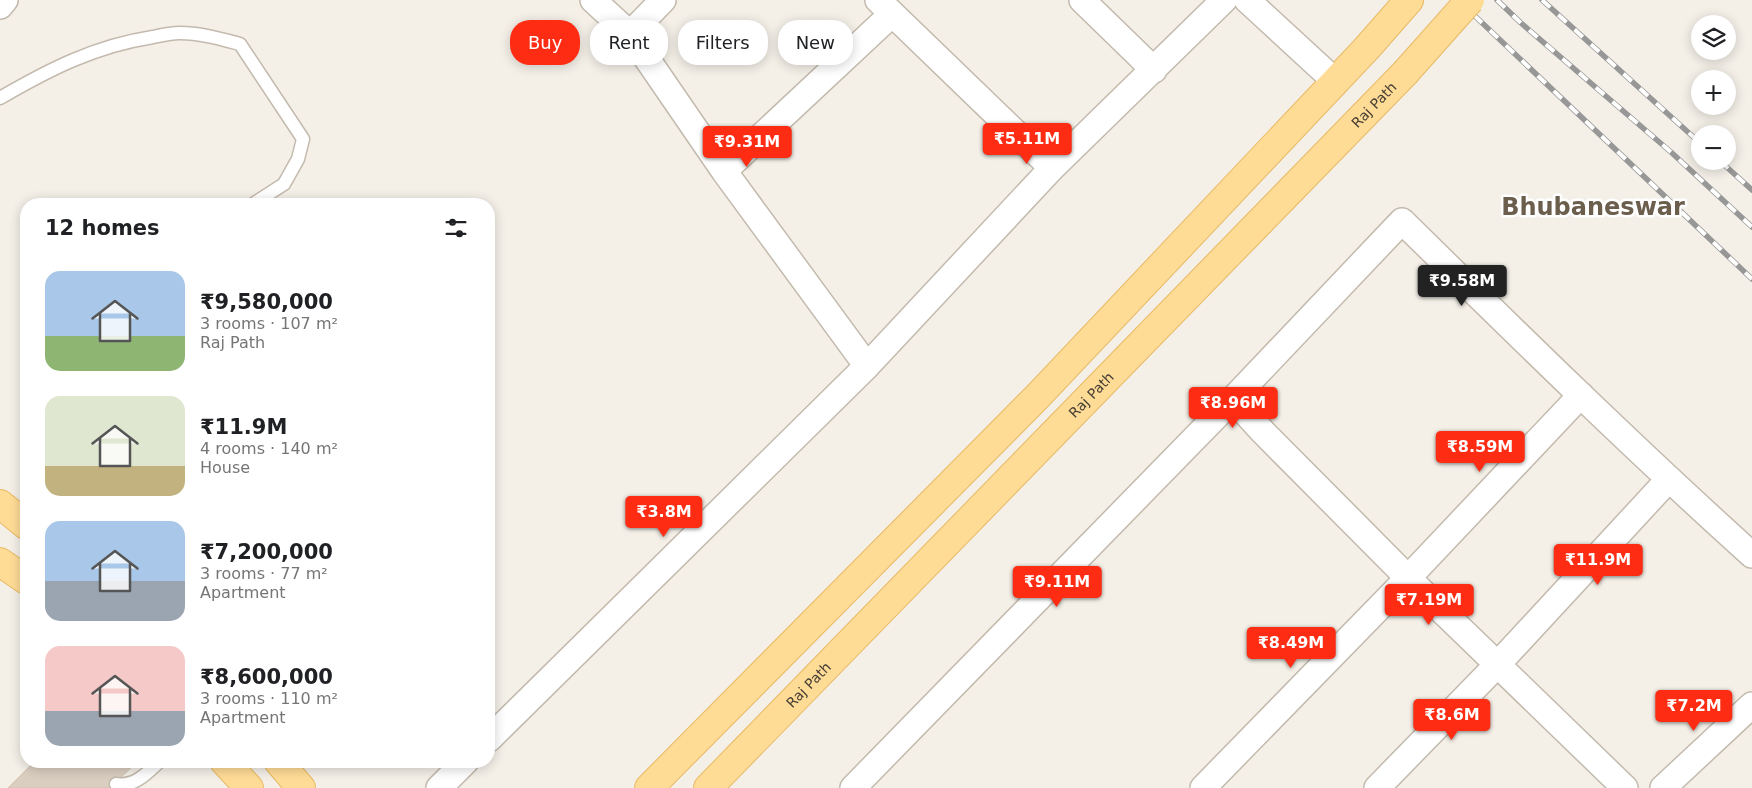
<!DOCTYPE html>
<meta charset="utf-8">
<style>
body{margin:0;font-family:"DejaVu Sans",sans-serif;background:#f6f6f6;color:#202124;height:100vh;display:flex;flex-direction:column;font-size:19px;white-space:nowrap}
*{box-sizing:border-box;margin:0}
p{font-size:16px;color:#757577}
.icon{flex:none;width:28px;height:28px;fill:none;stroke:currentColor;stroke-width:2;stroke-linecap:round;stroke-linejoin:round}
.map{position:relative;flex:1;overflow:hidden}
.panel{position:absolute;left:20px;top:198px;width:475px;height:570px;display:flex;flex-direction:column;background:#fff;border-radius:20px;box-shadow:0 2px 12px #0003}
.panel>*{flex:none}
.top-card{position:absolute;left:510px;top:20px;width:475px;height:45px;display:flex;gap:10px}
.controls{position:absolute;left:1691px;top:15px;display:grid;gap:10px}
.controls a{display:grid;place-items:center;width:45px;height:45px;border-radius:50%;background:#fff;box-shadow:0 2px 12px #0003;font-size:25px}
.price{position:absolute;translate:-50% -42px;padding:0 11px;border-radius:5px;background:#ff2c14;color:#fff;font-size:16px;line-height:32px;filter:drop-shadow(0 1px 2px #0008)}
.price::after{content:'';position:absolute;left:50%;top:30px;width:15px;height:11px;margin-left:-8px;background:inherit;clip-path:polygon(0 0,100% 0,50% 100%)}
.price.current{background:#222;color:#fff}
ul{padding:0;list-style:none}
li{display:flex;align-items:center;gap:15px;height:125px;padding:0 25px}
li span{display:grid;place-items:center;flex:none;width:140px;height:100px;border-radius:15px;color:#555}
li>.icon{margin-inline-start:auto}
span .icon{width:60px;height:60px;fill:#fffc;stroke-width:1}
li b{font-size:21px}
h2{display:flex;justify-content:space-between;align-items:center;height:60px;padding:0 25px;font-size:21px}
.chip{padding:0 18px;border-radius:20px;background:#fff;box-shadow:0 2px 12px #0003;font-size:18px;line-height:45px}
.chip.current{background:#ff2c14;color:#fff}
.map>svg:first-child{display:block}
.building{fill:#dacec0;stroke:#d2c3b0}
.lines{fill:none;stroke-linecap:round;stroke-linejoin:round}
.lane-casing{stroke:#c3baad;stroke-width:15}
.street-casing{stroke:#c3baad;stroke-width:28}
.primary-casing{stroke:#e8b963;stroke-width:30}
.lane{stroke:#fff;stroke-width:12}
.street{stroke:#fff;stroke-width:25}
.primary{stroke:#ffdc96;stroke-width:28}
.rail-casing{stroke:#979797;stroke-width:5.5}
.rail{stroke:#fff;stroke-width:4;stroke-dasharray:11;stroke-linecap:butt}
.primary-bridge-casing{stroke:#e8b963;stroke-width:30;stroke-linecap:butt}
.primary-bridge{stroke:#ffdc96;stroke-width:28}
.labels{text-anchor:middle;stroke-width:5;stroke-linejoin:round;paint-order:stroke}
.street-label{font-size:14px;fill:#484036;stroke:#fff}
.town-label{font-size:24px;font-weight:bold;fill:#6b5e4d;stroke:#fff}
</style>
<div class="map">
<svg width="1752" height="788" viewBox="0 0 1752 788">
<rect width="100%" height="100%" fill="#f4f0e8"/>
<!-- building -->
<path class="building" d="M35,761h103l-28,27h-102z"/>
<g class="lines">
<!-- lane casing -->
<g class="lane-casing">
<path id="lane" d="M0,98c50,-29 95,-52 153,-61 9,-2 18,-4 27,-4 20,0 41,6 60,11l63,95 -5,20 -14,25 -31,20
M116,784c19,3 31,-11 44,-23"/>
</g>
<!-- street casing -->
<g class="street-casing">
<path id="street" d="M593,0l37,34 94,137 143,195
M878,0l174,168
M1082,0l72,70
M1247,0l89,82
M0,6l5,-6
M630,34l33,-34
M724,171l168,-157
M1233,399l30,33 145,146 217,210
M489,739l378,-373 185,-198 172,-168
M439,788l27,-27
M853,788l380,-389 169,-178c115,113 230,226 350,334
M1203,788l205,-210 173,-183
M1377,788l120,-123 172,-186
M1663,788l89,-83"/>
</g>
<!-- primary casing -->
<g class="primary-casing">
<g id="primary">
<path d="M0,504l26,21"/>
<path d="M0,562l26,18"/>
<path d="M224,761l25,27"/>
<path d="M278,761l23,27"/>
<path d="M649,788l388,-391 330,-349 42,-48"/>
<path id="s1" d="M708,788l697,-715"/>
</g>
</g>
<!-- lane -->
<use href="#lane" class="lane"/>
<!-- street -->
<use href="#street" class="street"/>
<!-- primary -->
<use href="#primary" class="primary"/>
<!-- rail casing -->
<g class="rail-casing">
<path id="rail" d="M1458,0l294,279
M1497,0l24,23 151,130 80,74
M1542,0l158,143
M1720,161l32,29"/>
</g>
<!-- rail -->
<use href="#rail" class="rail"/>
<!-- primary-bridge casing -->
<g class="primary-bridge-casing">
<path id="primary-bridge" d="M1405,73l65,-73"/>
</g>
<!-- primary-bridge -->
<use href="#primary-bridge" class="primary-bridge"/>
</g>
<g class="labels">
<!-- street labels -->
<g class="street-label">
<text dy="5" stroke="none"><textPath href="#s1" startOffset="954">Raj Path</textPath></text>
<text dy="5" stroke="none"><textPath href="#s1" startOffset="549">Raj Path</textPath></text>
<text dy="5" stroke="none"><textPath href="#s1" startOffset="144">Raj Path</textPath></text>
</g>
<!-- town labels -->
<g class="town-label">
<text x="1593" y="215">Bhubaneswar</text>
</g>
</g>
</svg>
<div class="controls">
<a><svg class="icon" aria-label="layers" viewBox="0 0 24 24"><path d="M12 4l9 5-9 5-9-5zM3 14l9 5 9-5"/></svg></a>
<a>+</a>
<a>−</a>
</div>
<b class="price" style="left:1027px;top:165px">₹5.11M</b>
<b class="price" style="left:747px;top:168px">₹9.31M</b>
<b class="price current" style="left:1462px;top:307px">₹9.58M</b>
<b class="price" style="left:1233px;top:429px">₹8.96M</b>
<b class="price" style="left:1480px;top:473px">₹8.59M</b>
<b class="price" style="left:664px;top:538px">₹3.8M</b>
<b class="price" style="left:1598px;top:586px">₹11.9M</b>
<b class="price" style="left:1057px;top:608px">₹9.11M</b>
<b class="price" style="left:1429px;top:626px">₹7.19M</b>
<b class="price" style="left:1291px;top:669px">₹8.49M</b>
<b class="price" style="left:1694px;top:732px">₹7.2M</b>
<b class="price" style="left:1452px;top:741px">₹8.6M</b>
<div class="top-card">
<a class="chip current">Buy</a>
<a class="chip">Rent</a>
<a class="chip">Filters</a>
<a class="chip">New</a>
</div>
<section class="panel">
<h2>12 homes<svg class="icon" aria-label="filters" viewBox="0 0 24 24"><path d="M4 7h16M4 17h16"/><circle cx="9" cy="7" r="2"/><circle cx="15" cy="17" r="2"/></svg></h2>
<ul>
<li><span style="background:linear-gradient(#a9c7e8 65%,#8fb573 0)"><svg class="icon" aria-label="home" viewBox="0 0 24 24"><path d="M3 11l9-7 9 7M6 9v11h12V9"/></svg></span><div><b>₹9,580,000</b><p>3 rooms · 107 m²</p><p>Raj Path</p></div></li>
<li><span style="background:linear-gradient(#dfe7d0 70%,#c2b280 0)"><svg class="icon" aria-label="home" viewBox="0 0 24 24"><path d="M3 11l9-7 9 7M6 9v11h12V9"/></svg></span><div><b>₹11.9M</b><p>4 rooms · 140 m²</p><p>House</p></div></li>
<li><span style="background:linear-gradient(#a9c7e8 60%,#9aa5b1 0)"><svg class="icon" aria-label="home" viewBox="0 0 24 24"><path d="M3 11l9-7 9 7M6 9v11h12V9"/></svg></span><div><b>₹7,200,000</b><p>3 rooms · 77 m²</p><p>Apartment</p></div></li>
<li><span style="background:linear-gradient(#f6c9c9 65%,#9aa5b1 0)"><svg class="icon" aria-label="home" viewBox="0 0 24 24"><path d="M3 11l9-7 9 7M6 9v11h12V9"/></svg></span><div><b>₹8,600,000</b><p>3 rooms · 110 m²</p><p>Apartment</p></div></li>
</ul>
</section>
</div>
